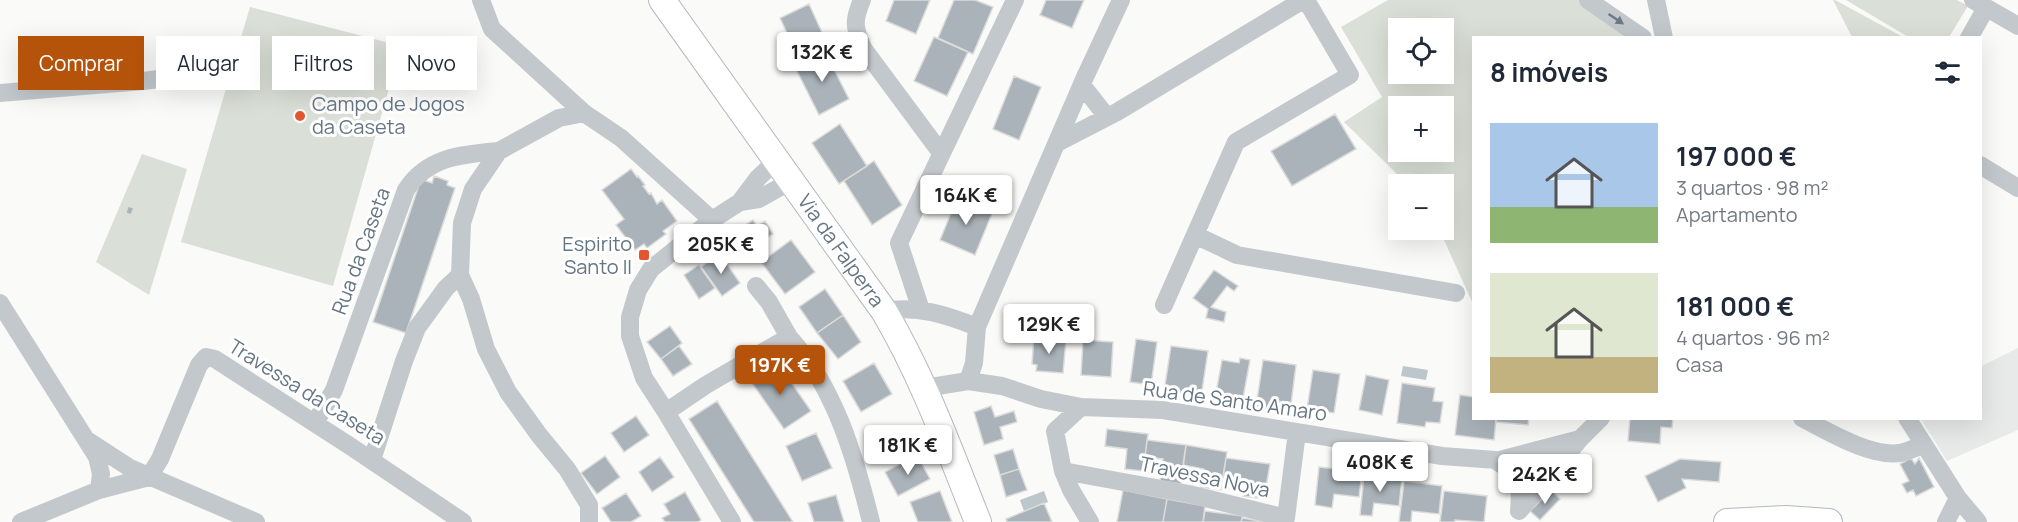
<!DOCTYPE html>
<html lang="pt">
<meta charset="utf-8">
<style>
body{margin:0;font-family:Manrope,sans-serif;background:#f2f2f3;color:#1f2937;height:100vh;display:flex;flex-direction:column;font-size:22px;white-space:nowrap}
*{box-sizing:border-box;margin:0}
p{font-size:20px;color:#747a83}
.icon{flex:none;width:33px;height:33px;fill:none;stroke:currentColor;stroke-width:2;stroke-linecap:round;stroke-linejoin:round}
.map{position:relative;flex:1;overflow:hidden}
.sheet{position:absolute;left:1472px;top:36px;width:510px;height:384px;display:flex;flex-direction:column;background:#fff;border-radius:0px;box-shadow:0 6px 24px #0002}
.sheet>*{flex:none}
.guide{position:absolute;left:18px;top:36px;width:570px;height:54px;display:flex;gap:12px}
.buttons{position:absolute;left:1388px;top:18px;display:grid;gap:12px}
.buttons a{display:grid;place-items:center;width:66px;height:66px;border-radius:0px;background:#fff;box-shadow:0 6px 24px #0002;font-size:30px}
.price{position:absolute;translate:-50% -51px;padding:0 14px;border-radius:6px;background:#fff;color:#222;font-size:20px;line-height:39px;filter:drop-shadow(0 2px 3px #0008)}
.price::after{content:'';position:absolute;left:50%;top:36px;width:18px;height:14px;margin-left:-9px;background:inherit;clip-path:polygon(0 0,100% 0,50% 100%)}
.price.on{background:#b45309;color:#fff}
ul{padding:0;list-style:none}
li{display:flex;align-items:center;gap:18px;height:150px;padding:0 18px}
li span{display:grid;place-items:center;flex:none;width:168px;height:120px;border-radius:0px;color:#555}
li>.icon{margin-inline-start:auto}
span .icon{width:72px;height:72px;fill:#fffc;stroke-width:1}
li b{font-size:26px}
h2{display:flex;justify-content:space-between;align-items:center;height:72px;padding:0 18px;font-size:26px}
.pill{padding:0 21px;border-radius:0px;background:#fff;box-shadow:0 6px 24px #0002;font-size:21px;line-height:54px}
.pill.on{background:#b45309;color:#fff}
.map>svg:first-child{display:block}
.built{fill:#e8e9e9}
.green{fill:#dadfd7;fill-rule:evenodd}
.water{fill:#bbc7cb}
.building{fill:#aab3b9;stroke:#dcdcda;stroke-width:1.5}
.lines{fill:none;stroke-linecap:round;stroke-linejoin:round}
.secondary-casing{stroke:#b3babf;stroke-width:28}
.street{stroke:#c3c8cc;stroke-width:18}
.secondary{stroke:#fff;stroke-width:26}
.oneway{fill:#6a7a87}
.poi-dot{fill:#e4572e;stroke:#fff;stroke-width:2}
.labels{text-anchor:middle;stroke-width:6;stroke-linejoin:round;paint-order:stroke}
.poi-label{font-size:20px;fill:#657683;stroke:#fff;text-anchor:start}
.street-label{font-size:20px;fill:#657683;stroke:#fff}
</style>
<div class="map">
<svg width="2018" height="522" viewBox="0 0 2018 522">
<rect width="100%" height="100%" fill="#fafaf8"/>
<!-- built -->
<path class="built" d="M2018,348v82l-71,31 -26,-42 59,-1v-51z"/>
<!-- green -->
<path class="green" d="M1388,0h192l56,37 -163,1v266l-29,-64 -8,-10h7v-46h-39l-9,-12 -51,-50 38,-25 -41,-70zM1398,28h45v46h-45zM1398,106h45v46h-45z
M1833,0h2l68,37h-51z
M1846,0h111l11,6 -19,31 -39,1z
M250,7l151,39 -68,240 -152,-44z
M142,154l45,15 -38,126 -53,-33z"/>
<!-- water -->
<path class="water" d="M1403,366l25,4 -2,10 -25,-4z
M1044,491l4,11 -24,9 -4,-11z"/>
<!-- building -->
<path class="building" d="M894,0h36l-14,34 -30,-13z
M954,0h21l18,7 -20,47 -35,-16z
M1046,0h38l-12,28 -32,-13z
M809,4l21,46 -29,13 -21,-45z
M934,37l34,15 -21,44 -33,-15z
M825,52l24,47 -30,16 -23,-46 5,-6z
M1014,76l27,11 -22,53 -26,-11z
M1335,114l21,35 -64,37 -21,-35z
M840,124l27,42 -28,18 -27,-41z
M874,161l28,44 -30,20 -28,-44z
M631,169l6,8 1,-1 7,9 -2,1 6,8 2,-1 6,11 5,-4 15,21 -14,10 3,3 -19,14 -3,-4 -9,6 -19,-25 8,-6 -22,-29z
M434,176l14,5 -1,4 8,3 -49,145 -33,-11 48,-143 11,4z
M958,196l35,15 -18,44 -35,-15z
M128,206l6,2 -3,7 -5,-2z
M753,220l4,6 8,-5 8,13 -27,17 -12,-19z
M791,240l24,32 -30,22 -24,-32z
M720,254l20,29 -18,13 -21,-29z
M699,265l16,23 -16,11 -15,-24z
M1214,270l24,16 -4,5 -7,-5 -16,21 15,5 -2,10 -18,-4 2,-9 -15,-11z
M825,289l18,26 -26,18 -18,-26z
M843,315l18,27 -23,17 -21,-26z
M670,326l12,17 -21,16 -14,-17z
M1034,337l32,3 -3,33 -27,-2 1,-6 -5,-1z
M1136,339l21,3 -6,43 -21,-3z
M1083,340l30,2 -2,35 -30,-2z
M679,346l13,18 -19,12 -12,-17z
M1171,346l37,5 -7,46 -37,-5z
M1240,358l10,2 -7,38 -27,-5 6,-33 17,3z
M1263,360l33,5 -6,47 -34,-5z
M777,362l34,49 -27,18 -34,-49z
M874,363l18,31 -31,18 -18,-31z
M1313,370l27,4 -6,39 -27,-4z
M1366,375l23,5 -7,35 -23,-5z
M1402,383l33,5 -2,13 10,1 -3,21 -14,-1 -1,5 -28,-4z
M1460,395l13,2v21h23l-2,22 -39,-5z
M717,401l76,121h-39l-65,-103z
M991,406l4,11 19,-6 3,11 -17,5 3,12 -19,6 -10,-33z
M636,416l13,19 -25,17 -13,-19z
M1496,418h33l-1,7 -32,-3z
M1630,418h43l-1,10 -11,-1 -1,17 -32,-3z
M1107,429l41,5 -5,37 -18,-2 2,-20 -22,-3z
M816,433l16,35 -30,13 -16,-35z
M1147,440l39,5 -5,39 -21,-3 3,-22 -18,-2z
M1186,445l41,7 -6,38 -20,-3 3,-18 -21,-4z
M1013,449l6,20 -19,6 -6,-20z
M917,455l13,24 -32,17 -13,-24z
M605,456l15,21 -23,17 -16,-21z
M660,457l14,20 -22,15 -13,-20z
M1226,458l44,6 -6,35 -21,-3 3,-16 -23,-4z
M1911,458l4,6 4,-6 15,29 -18,9 -3,-6 -6,3 -5,-9 7,-3 -9,-17z
M1680,459l41,3 -2,20 -37,-3 4,9 -28,14 -13,-26z
M1319,467l43,5 -3,25 -25,-3 -2,14 -17,-3z
M1019,469l8,21 -21,7 -6,-22z
M1364,475l38,4 -3,27 -25,-3 -2,13 -12,-1z
M1404,481l38,5 -3,28 -27,-3 -1,11h-12z
M1123,490l44,9 -4,23h-46z
M1551,490l9,9 -20,21 -10,-9z
M940,491l12,31h-34l-8,-20z
M1444,491l43,5 -3,26 -29,-2v2h-15z
M685,492l16,28 -3,2h-33l-3,-4 8,-4 -6,-10z
M626,493l15,23 -10,6h-20l-9,-14z
M836,495l8,27h-30l-6,-19z
M1167,499l38,7 -2,16h-40z
M1044,503l8,19h-45l-1,-3z
M1205,511l38,5 -2,6h-38z
M1242,518l25,4h-26z"/>
<g class="lines">
<!-- secondary casing -->
<g class="secondary-casing">
<g id="secondary">
<path id="s1" d="M662,0l222,311c40,68 65,138 94,211"/>
<path d="M1727,522l59,-3 43,3"/>
</g>
</g>
<!-- street -->
<path class="street" d="M481,0l11,29 92,84
M862,0c-9,21 -8,27 1,48l78,105
M1588,0l55,38
M1656,0l8,38
M1973,0l45,26
M1969,38l17,-30
M1082,85l25,32
M0,93l143,-12 40,-5 16,-6
M1057,143l60,-31 186,-112
M1980,165l38,23
M740,202l19,-3 32,-18
M1195,235l42,20 219,38
M756,286l13,16 20,35
M0,303l97,154 4,17 -2,16
M1164,305l72,-163 114,-67 -44,-75
M921,310l-22,-67 116,-243
M884,311c33,-6 63,4 93,16l108,-250 36,-77
M968,381l34,5 39,13 40,8 82,3 279,46 95,7 17,6
M925,388l43,-7 6,-18 3,-36
M1081,407l-26,24 8,40 8,19 19,32
M666,412l40,-27 83,-48c46,50 66,120 82,185
M1802,418c27,14 68,39 98,35 8,-1 16,-6 23,-8
M1907,418l51,80 20,24
M315,423l19,-33 72,-200c21,-33 56,-36 93,-39
M1580,439l-61,72c2,-27 3,-36 -23,-50z
M1580,439l21,-21
M90,442l40,26 126,54
M372,460l32,-99 13,-33 29,-40 14,-13
M1063,471l126,23 97,24 11,-86
M149,477l11,-18 39,-94 7,-8 9,2 135,87 113,76
M21,522l78,-32 50,-13
M589,522v-17l-22,-36 -28,-34 -31,-43 -22,-43 -15,-50 -11,-24 2,-52 11,-34 26,-38 60,-33 25,-5 37,25 91,82
M732,522l-66,-110 -22,-34 -14,-42v-19l8,-27 13,-21 61,-49 28,-18 18,-24 19,-18
M1946,522l12,-24"/>
<!-- secondary -->
<use href="#secondary" class="secondary"/>
</g>
<!-- one-way arrows -->
<defs><path id="oneway-solid" d="M-6-.8H1V-3.2L6.5 0L1 3.2V.8H-6Z" transform="scale(1.5)"/></defs>
<use class="oneway" href="#oneway-solid" transform="translate(1616 19) rotate(34)"/>
<!-- markers -->
<g class="poi-dot">
<circle cx="300" cy="116" r="6"/>
<rect x="638" y="249" width="12" height="12" rx="3"/>
</g>
<g class="labels">
<!-- poi labels -->
<g class="poi-label">
<text x="312" y="111">Campo de Jogos<tspan x="312" dy="23">da Caseta</tspan></text>
<text x="632" y="251" text-anchor="end">Espirito<tspan x="632" dy="23">Santo II</tspan></text>
</g>
<!-- street labels -->
<g class="street-label">
<text dy="7" stroke="none"><textPath href="#s1" startOffset="308">Via da Falperra</textPath></text>
<text transform="translate(361 251) rotate(-70)" y="7">Rua da Caseta</text>
<text transform="translate(307 392) rotate(32)" y="7">Travessa da Caseta</text>
<text transform="translate(1235 401) rotate(8)" y="7">Rua de Santo Amaro</text>
<text transform="translate(1205 477) rotate(12)" y="7">Travessa Nova</text>
</g>
</g>
</svg>
<div class="buttons">
<a><svg class="icon" aria-label="locate" viewBox="0 0 24 24"><circle cx="12" cy="12" r="6"/><path d="M12 2v4M12 18v4M2 12h4M18 12h4"/></svg></a>
<a>+</a>
<a>−</a>
</div>
<b class="price" style="left:822px;top:83px">132K €</b>
<b class="price" style="left:966px;top:226px">164K €</b>
<b class="price" style="left:721px;top:275px">205K €</b>
<b class="price" style="left:1049px;top:355px">129K €</b>
<b class="price on" style="left:780px;top:396px">197K €</b>
<b class="price" style="left:908px;top:476px">181K €</b>
<b class="price" style="left:1380px;top:493px">408K €</b>
<b class="price" style="left:1545px;top:505px">242K €</b>
<div class="guide">
<a class="pill on">Comprar</a>
<a class="pill">Alugar</a>
<a class="pill">Filtros</a>
<a class="pill">Novo</a>
</div>
<section class="sheet">
<h2>8 imóveis<svg class="icon" aria-label="filters" viewBox="0 0 24 24"><path d="M4 7h16M4 17h16"/><circle cx="9" cy="7" r="2"/><circle cx="15" cy="17" r="2"/></svg></h2>
<ul>
<li><span style="background:linear-gradient(#a9c7e8 70%,#8fb573 0)"><svg class="icon" aria-label="home" viewBox="0 0 24 24"><path d="M3 11l9-7 9 7M6 9v11h12V9"/></svg></span><div><b>197 000 €</b><p>3 quartos · 98 m²</p><p>Apartamento</p></div></li>
<li><span style="background:linear-gradient(#dfe7d0 70%,#c2b280 0)"><svg class="icon" aria-label="home" viewBox="0 0 24 24"><path d="M3 11l9-7 9 7M6 9v11h12V9"/></svg></span><div><b>181 000 €</b><p>4 quartos · 96 m²</p><p>Casa</p></div></li>
</ul>
</section>
</div>
